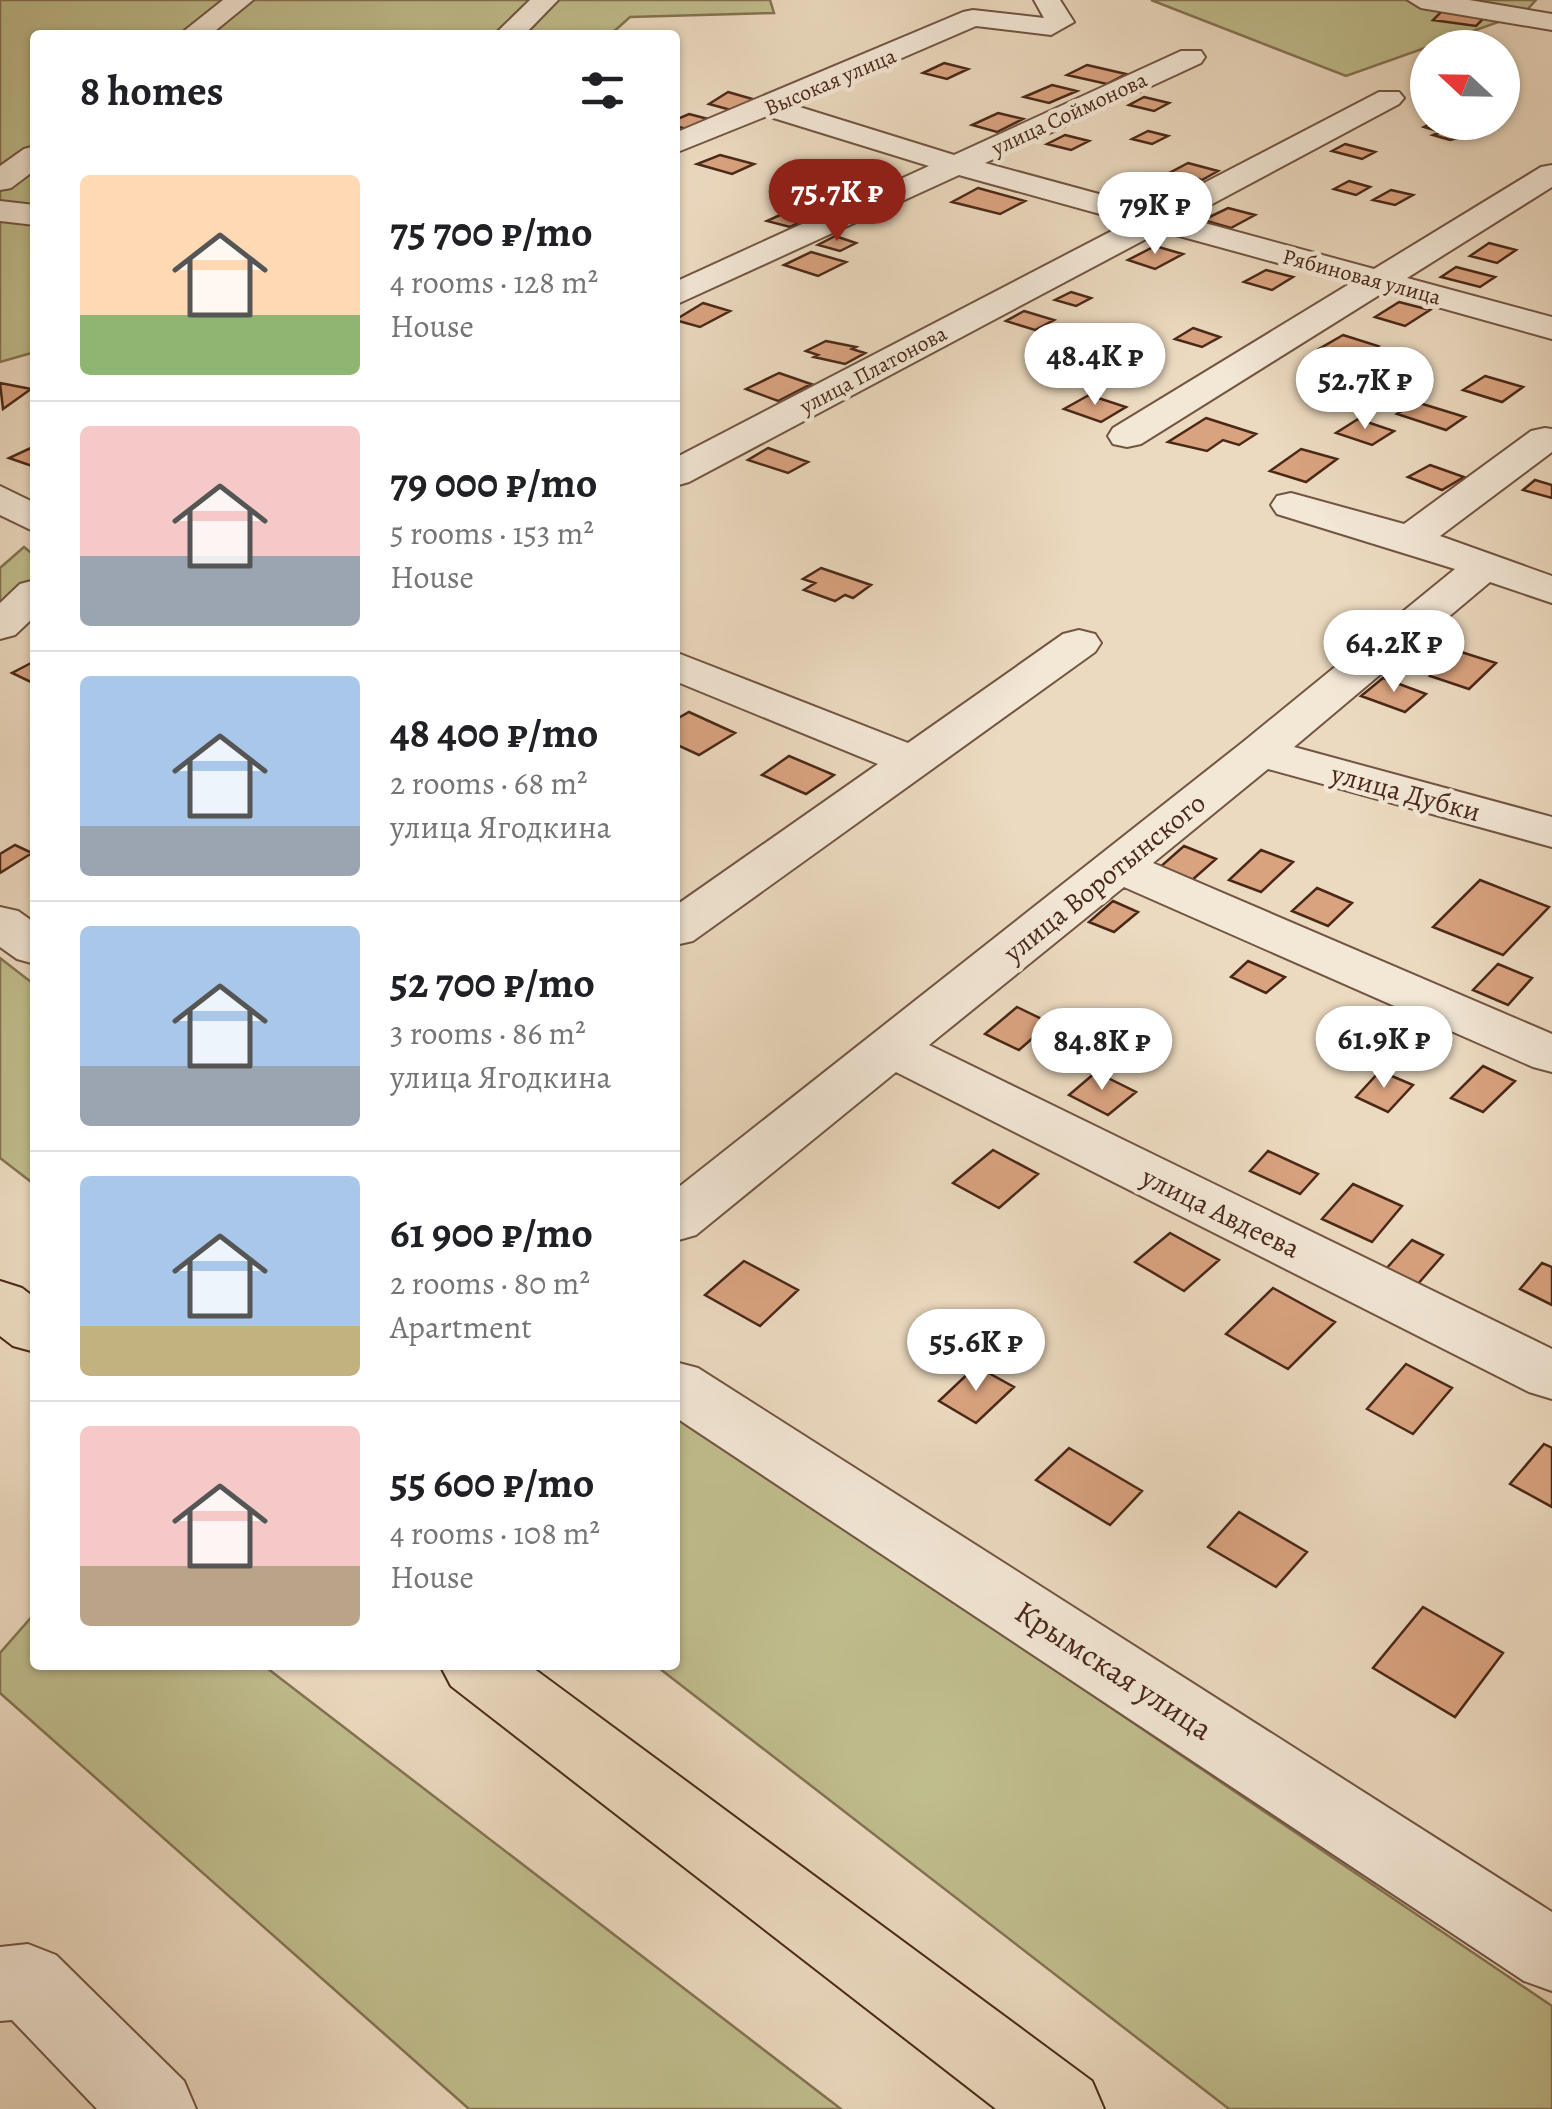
<!DOCTYPE html>
<meta charset="utf-8">
<style>
body{margin:0;font-family:Alegreya,serif;background:#f2f2f2;color:#202124;height:100vh;display:flex;flex-direction:column;font-size:38px;white-space:nowrap}
*{box-sizing:border-box;margin:0}
p{font-size:32px;color:#757577}
.icon{flex:none;width:55px;height:55px;fill:none;stroke:currentColor;stroke-width:2;stroke-linecap:round;stroke-linejoin:round}
.map{position:relative;flex:1;overflow:hidden}
.sheet{position:absolute;left:30px;top:30px;width:650px;height:1640px;display:flex;flex-direction:column;background:#fff;border-radius:10px;box-shadow:0 2px 8px #0004}
.sheet>*{flex:none}
.needle{width:65px;rotate:292deg}
.controls{position:absolute;left:1410px;top:30px;display:grid;gap:20px}
.controls a{display:grid;place-items:center;width:110px;height:110px;border-radius:50%;background:#fff;box-shadow:0 2px 8px #0004;font-size:50px}
.price{position:absolute;translate:-50% -85px;padding:0 22px;border-radius:35px;background:#fff;color:#222;font-size:32px;line-height:65px;filter:drop-shadow(0 2px 5px #0008)}
.price::after{content:'';position:absolute;left:50%;top:60px;width:30px;height:22px;margin-left:-15px;background:inherit;clip-path:polygon(0 0,100% 0,50% 100%)}
.price.current{background:#8f2418;color:#fff}
ul{padding:0;list-style:none}
li{display:flex;align-items:center;gap:30px;height:250px;padding:0 50px}
li+li{border-top:2px solid #e0e0e0}
li span{display:grid;place-items:center;flex:none;width:280px;height:200px;border-radius:10px;color:#555}
li>.icon{margin-inline-start:auto}
span .icon{width:120px;height:120px;fill:#fffc;stroke-width:1}
li b{font-size:42px}
h2{display:flex;justify-content:space-between;align-items:center;height:120px;padding:0 50px;font-size:42px}
.map>svg:first-child{display:block}
.green{fill:#c0bd8d;stroke:#857252;stroke-width:2.5}
.building{fill:#daa380;stroke:#4a2818;stroke-width:2.5}
.lines{fill:none;stroke-linecap:round;stroke-linejoin:round}
.minor-casing{stroke:#725442;stroke-width:4}
.major-casing{stroke:#4a2818;stroke-width:4}
.minor{fill:#f3e7d6;fill-rule:evenodd}
.major{fill:#ecdac0;fill-rule:evenodd}
.labels{text-anchor:middle;stroke-width:9;stroke-linejoin:round;paint-order:stroke}
.far-street-label{font-size:22px;fill:#4a2818;stroke:#f3e7d6}
.street-label{font-size:28px;fill:#4a2818;stroke:#f3e7d6}
.near-street-label{font-size:32px;fill:#4a2818;stroke:#f3e7d6}
</style>
<div class="map">
<svg width="1552" height="2109" viewBox="0 0 1552 2109">
<rect width="100%" height="100%" fill="#ecdac0"/>
<filter id="stains"><feTurbulence type="fractalNoise" baseFrequency=".002" numOctaves="4"/><feColorMatrix values="0 0 0 0 .2 0 0 0 0 .09 0 0 0 0 .02 0 0 0 .5 -.17"/></filter>
<radialGradient id="worn" r=".72"><stop offset=".6" stop-color="#630" stop-opacity="0"/><stop offset="1" stop-color="#630" stop-opacity=".3"/></radialGradient>
<!-- green -->
<path class="green" d="M0,0h770l4,13 -144,4 -20,18h-575v317l-35,10z
M1151,0h385l-12,13 -178,63z
M24,547l11,9v21l-35,34v-43z
M0,958l35,27v200l-35,-27z
M675,1413l877,593v103h-323l-574,-444h20z
M35,1613v52h228l578,444h-372l-469,-416v-40z"/>
<!-- building -->
<path class="building" d="M1443,10l42,7 -9,9 -43,-6z
M944,63l24,6 -21,10 -24,-6z
M1087,65l39,9 -19,10 -40,-9z
M1052,85l25,6 -28,12 -25,-6z
M728,92l35,10 -25,10 -29,-8z
M1144,97l25,6 -15,8 -25,-6z
M998,113l25,6 -26,13 -25,-7z
M689,114l27,7 -22,10 -19,-5v-6z
M1434,122h8l36,11 -28,7 -17,-5 8,-3 -17,-5z
M1148,131l20,5 -16,8 -20,-5z
M1065,135l24,6 -18,9 -24,-6z
M1345,144l30,8 -13,7 -30,-8z
M720,155l34,9 -22,10 -35,-10z
M1188,163l30,8 -16,9 -31,-8z
M793,173l30,8 -18,9 -30,-8z
M1349,181l21,6 -14,8 -22,-6z
M978,188l47,13 -25,13 -48,-12z
M1391,190l22,5 -18,10 -22,-5z
M1228,208l27,7 -24,13 -28,-8z
M793,209l23,6 -26,12 -23,-6z
M835,236l21,7 -16,8 -22,-6z
M1489,243l27,7 -19,13 -27,-7z
M1155,246l28,8 -28,15 -27,-9z
M811,252l35,10 -28,14 -34,-11z
M1456,267l39,10 -15,10 -39,-10z
M1266,270l27,7 -21,13 -28,-8z
M1071,292l20,6 -15,8 -21,-6z
M1399,302l31,8 -25,16 -30,-9z
M703,303l27,8 -30,16 -25,-7z
M1024,311l30,9 -19,10 -29,-9z
M1193,328l27,9 -18,10 -27,-8z
M1343,335l35,11 -24,14 -35,-11z
M826,341l30,6 -4,2 13,4 -20,11 -31,-7 4,-2 -12,-4z
M779,373l32,11 -33,17 -32,-12z
M1485,376l38,11 -21,15 -39,-12z
M0,383l31,6 -28,20z
M1089,395l37,12 -25,15 -37,-13z
M1416,402l49,15 -19,13 -49,-16z
M1206,418l50,16 -17,11 -16,-5 -16,11 -39,-9z
M1358,419l36,12 -22,14 -36,-12z
M35,446v21l-26,-9z
M768,448l40,14 -20,11 -40,-13z
M1301,449l36,10 -31,23 -36,-11z
M1430,465l34,12 -22,13 -34,-13z
M1535,480l17,5v13l-29,-8z
M821,568l50,17 -18,13 -8,-3 -10,6 -31,-11 11,-7 -12,-4z
M1458,651l38,12 -27,26 -39,-13z
M35,661v23l-23,-11z
M1383,678l43,16 -21,18 -44,-16z
M689,712l46,21 -36,22 -24,-11v-24z
M789,756l45,19 -28,19 -44,-19z
M15,845l17,8 -32,20v-19z
M1184,846l32,13 -25,22 -32,-13z
M1261,850l32,12 -32,30 -32,-12z
M1480,880l69,27 -46,48 -70,-28z
M1317,888l35,15 -24,23 -36,-15z
M1113,901l25,11 -24,20 -25,-10z
M1248,961l37,16 -19,16 -35,-16z
M1498,964l34,14 -24,27 -35,-15z
M1017,1007l33,16 -31,27 -34,-16z
M1483,1066l32,15 -32,31 -32,-14z
M1380,1071l33,14 -25,27 -32,-15z
M1096,1072l40,20 -28,23 -39,-20z
M993,1150l45,24 -39,34 -46,-25z
M1268,1151l50,23 -18,20 -50,-23z
M1353,1184l49,22 -30,36 -50,-23z
M1170,1233l49,27 -35,31 -49,-29z
M1412,1240l31,15 -26,30 -32,-15z
M744,1261l54,29 -38,36 -55,-31z
M1542,1263l10,4v38l-32,-16z
M1273,1288l62,34 -47,47 -62,-35z
M1406,1364l46,24 -39,46 -46,-25z
M976,1366l38,21 -38,36 -37,-22z
M1544,1444l8,4v59l-42,-23z
M1069,1448l73,43 -32,34 -74,-45z
M1239,1512l68,40 -31,35 -68,-40z
M1423,1607l80,46 -48,64 -82,-49z"/>
<g class="lines">
<!-- minor casing -->
<g class="minor-casing">
<path id="minor" d="M223,0h30l-43,35h-31z
M530,0h28l-34,35h-30z
M1034,0h26l14,22 -23,13 -75,-9 -183,79 161,50 227,-104h20l4,6 -4,6 -216,100 169,46 225,-117h20l5,6 -5,6 -213,114 188,51 167,-102 11,-2v22l-145,91 145,39v22l-168,-47 -243,152 -14,3 -14,-3 -5,-8 5,-8 238,-145 -190,-52 -472,251 -14,4v-28l454,-236 -170,-47 -284,130v-23l254,-116 -162,-50 -92,37v-20l288,-121 10,-2 71,8z
M1408,0h61l83,14v16l-131,-22z
M35,146v24l-24,18 -11,2v-24l24,-17z
M0,201l35,4v20l-35,-4z
M1545,428l7,1v23l-112,84 112,40v27l-62,-21 -196,165 258,70v30l-284,-78 -115,94 399,171v38l-19,-5 -409,-180 -195,158 623,304v50l-23,-7 -633,-320 -200,163 -21,6v-51l568,-448 212,-173 -178,-55 -6,-9 6,-9 14,-3 113,31 127,-93z
M0,486l35,17v29l-35,-17z
M35,580v36l-20,19 -15,4v-36l20,-19z
M1079,630l16,4 6,9 -6,9 -402,289 -18,4v-39l203,-142 -203,-83v-29l233,91 155,-109z
M0,907l18,4 17,12v41l-18,-5 -17,-12z
M675,1362l23,6 854,544v79l-28,-10 -849,-564z
M28,1944l28,11 128,126 12,28h-99l-85,-89 -12,1v-74z"/>
</g>
<!-- major casing -->
<g class="major-casing">
<path id="major" d="M0,1281l22,7 13,10v54l-22,-6 -13,-10z
M440,1665h89l563,416 12,28h-108l-545,-423z"/>
</g>
<!-- minor -->
<use href="#minor" class="minor"/>
<!-- major -->
<use href="#major" class="major"/>
</g>
<g class="labels">
<!-- far-street labels -->
<g class="far-street-label">
<text transform="translate(830 81) rotate(-23)" y="8">Высокая улица</text>
<text transform="translate(1069 113) rotate(-25)" y="8">улица Соймонова</text>
<text transform="translate(1362 276) rotate(15)" y="8">Рябиновая улица</text>
<text transform="translate(873 369) rotate(-28)" y="8">улица Платонова</text>
</g>
<!-- street labels -->
<g class="street-label">
<text transform="translate(1406 792) rotate(15)" y="10">улица Дубки</text>
<text transform="translate(1104 877) rotate(-39)" y="10">улица Воротынского</text>
<text transform="translate(1221 1212) rotate(26)" y="10">улица Авдеева</text>
</g>
<!-- near-street labels -->
<g class="near-street-label">
<text transform="translate(1114 1670) rotate(33)" y="11">Крымская улица</text>
</g>
</g>
<rect width="100%" height="100%" filter="url(#stains)"/>
<rect width="100%" height="100%" fill="url(#worn)"/>
</svg>
<div class="controls">
<a><svg class="needle" viewBox="-14 -14 28 28"><path d="M0-13l5 13h-10z" fill="#e53935"/><path d="M0 13l5-13h-10z" fill="#757577"/></svg></a>
</div>
<b class="price current" style="left:837px;top:244px">75.7K ₽</b>
<b class="price" style="left:1155px;top:257px">79K ₽</b>
<b class="price" style="left:1095px;top:408px">48.4K ₽</b>
<b class="price" style="left:1365px;top:432px">52.7K ₽</b>
<b class="price" style="left:1394px;top:695px">64.2K ₽</b>
<b class="price" style="left:1384px;top:1091px">61.9K ₽</b>
<b class="price" style="left:1102px;top:1093px">84.8K ₽</b>
<b class="price" style="left:976px;top:1394px">55.6K ₽</b>
<section class="sheet">
<h2>8 homes<svg class="icon" aria-label="filters" viewBox="0 0 24 24"><path d="M4 7h16M4 17h16"/><circle cx="9" cy="7" r="2"/><circle cx="15" cy="17" r="2"/></svg></h2>
<ul>
<li><span style="background:linear-gradient(#ffd9b3 70%,#8fb573 0)"><svg class="icon" aria-label="home" viewBox="0 0 24 24"><path d="M3 11l9-7 9 7M6 9v11h12V9"/></svg></span><div><b>75 700 ₽/mo</b><p>4 rooms · 128 m²</p><p>House</p></div></li>
<li><span style="background:linear-gradient(#f6c9c9 65%,#9aa5b1 0)"><svg class="icon" aria-label="home" viewBox="0 0 24 24"><path d="M3 11l9-7 9 7M6 9v11h12V9"/></svg></span><div><b>79 000 ₽/mo</b><p>5 rooms · 153 m²</p><p>House</p></div></li>
<li><span style="background:linear-gradient(#a9c7e8 75%,#9aa5b1 0)"><svg class="icon" aria-label="home" viewBox="0 0 24 24"><path d="M3 11l9-7 9 7M6 9v11h12V9"/></svg></span><div><b>48 400 ₽/mo</b><p>2 rooms · 68 m²</p><p>улица Ягодкина</p></div></li>
<li><span style="background:linear-gradient(#a9c7e8 70%,#9aa5b1 0)"><svg class="icon" aria-label="home" viewBox="0 0 24 24"><path d="M3 11l9-7 9 7M6 9v11h12V9"/></svg></span><div><b>52 700 ₽/mo</b><p>3 rooms · 86 m²</p><p>улица Ягодкина</p></div></li>
<li><span style="background:linear-gradient(#a9c7e8 75%,#c2b280 0)"><svg class="icon" aria-label="home" viewBox="0 0 24 24"><path d="M3 11l9-7 9 7M6 9v11h12V9"/></svg></span><div><b>61 900 ₽/mo</b><p>2 rooms · 80 m²</p><p>Apartment</p></div></li>
<li><span style="background:linear-gradient(#f6c9c9 70%,#b9a48a 0)"><svg class="icon" aria-label="home" viewBox="0 0 24 24"><path d="M3 11l9-7 9 7M6 9v11h12V9"/></svg></span><div><b>55 600 ₽/mo</b><p>4 rooms · 108 m²</p><p>House</p></div></li>
</ul>
</section>
</div>
